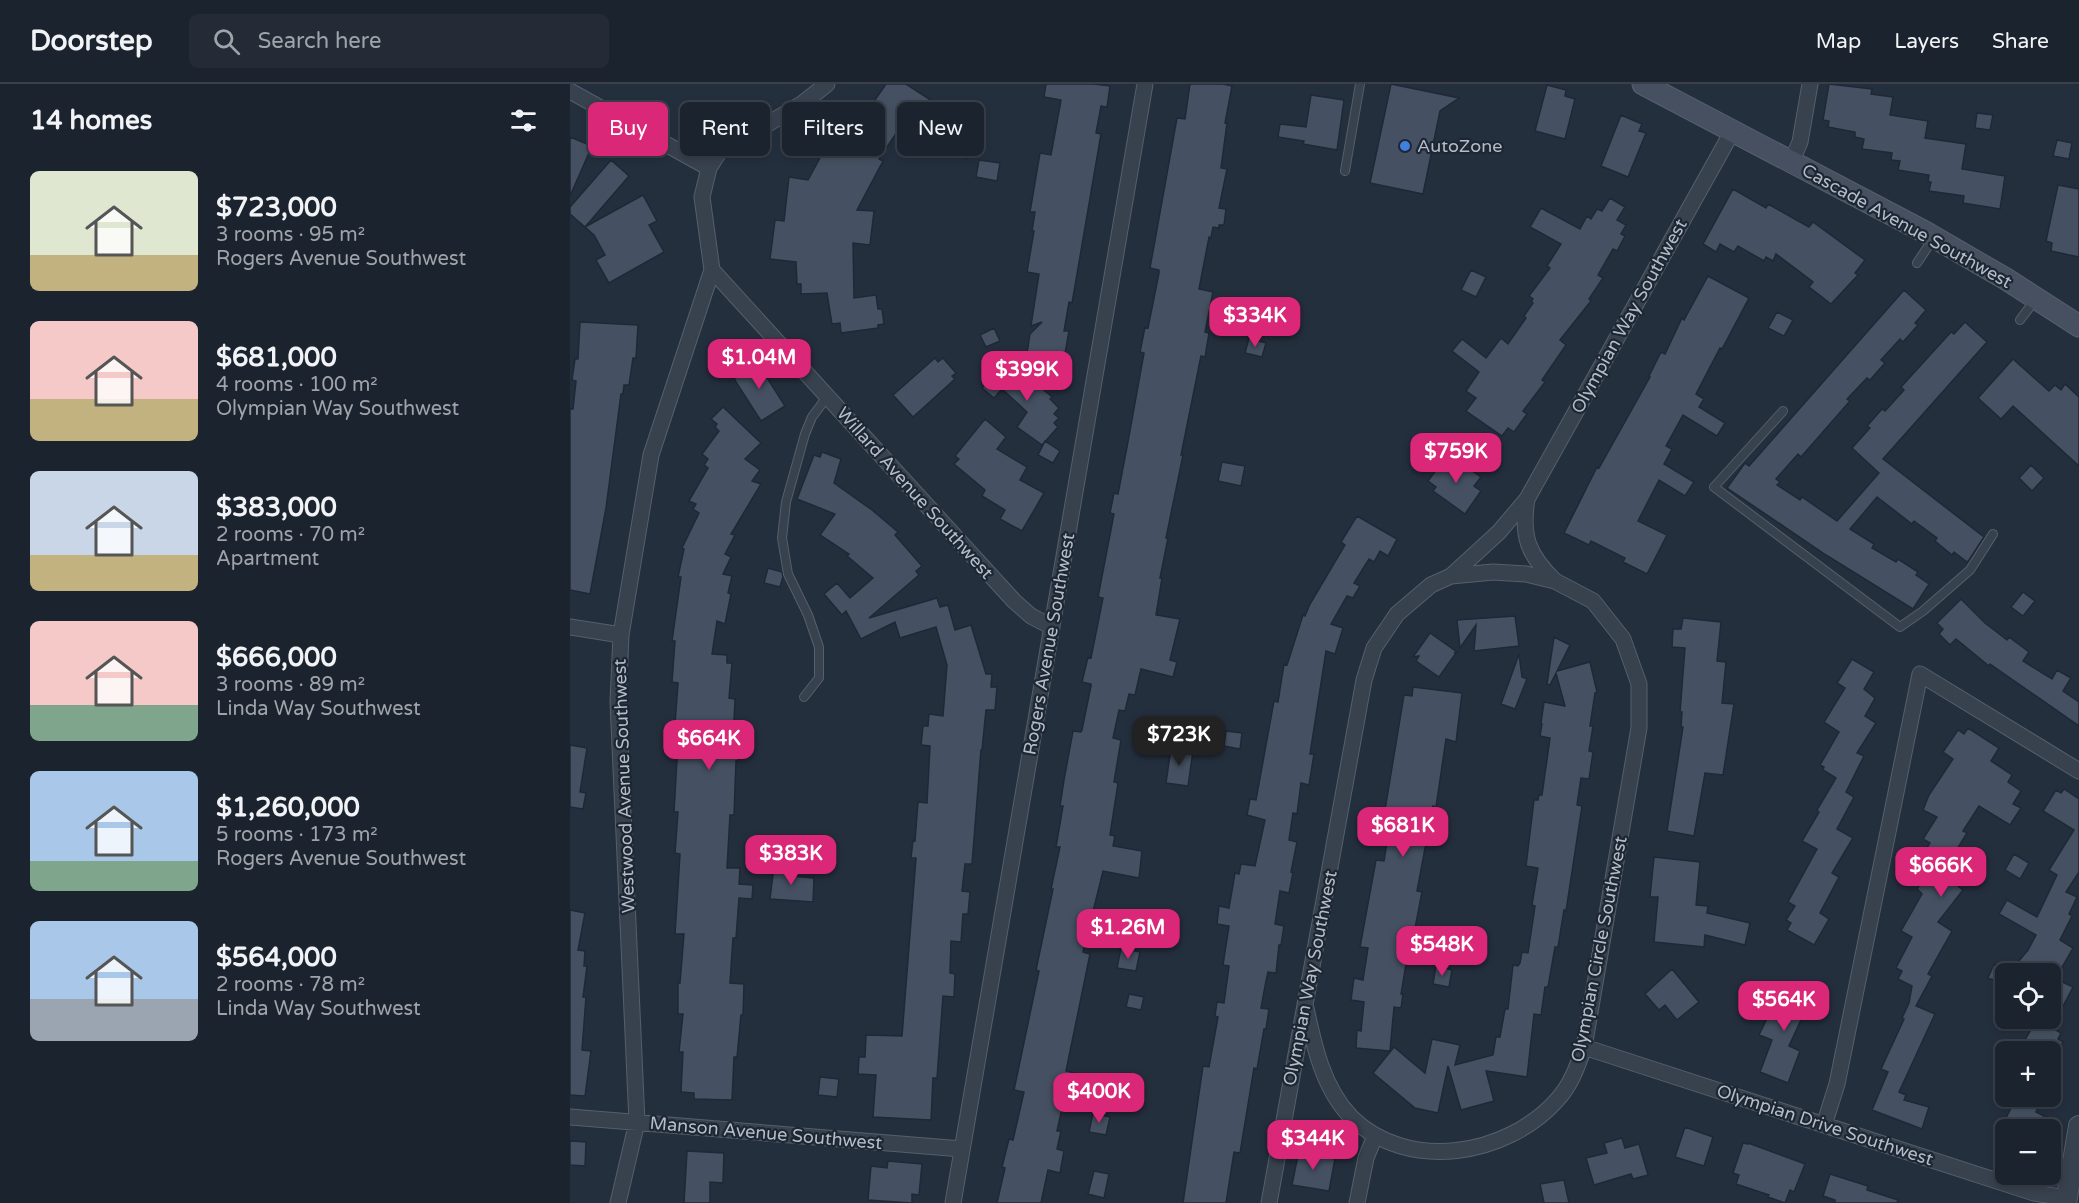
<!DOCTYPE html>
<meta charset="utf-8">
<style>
body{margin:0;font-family:"Varela Round",sans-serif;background:#242b36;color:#f1f3f6;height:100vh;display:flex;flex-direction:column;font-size:22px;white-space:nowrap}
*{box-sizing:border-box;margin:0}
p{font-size:20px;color:#a0a4aa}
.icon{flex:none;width:33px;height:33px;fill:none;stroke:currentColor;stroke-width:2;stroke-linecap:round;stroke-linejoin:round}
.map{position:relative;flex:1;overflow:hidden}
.drawer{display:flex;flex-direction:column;background:#1b232e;width:570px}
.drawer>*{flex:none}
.guide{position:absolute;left:18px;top:18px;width:570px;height:54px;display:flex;gap:12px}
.fabs{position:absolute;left:1425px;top:879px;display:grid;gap:12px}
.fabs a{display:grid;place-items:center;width:66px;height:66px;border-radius:9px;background:#1b232e;box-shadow:0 3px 9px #0003,0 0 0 2px #39404a;font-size:30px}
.price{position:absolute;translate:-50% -51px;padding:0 14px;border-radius:12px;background:#db2777;color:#fff;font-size:20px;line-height:39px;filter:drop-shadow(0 2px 3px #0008)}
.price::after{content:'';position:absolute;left:50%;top:36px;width:18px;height:14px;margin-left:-9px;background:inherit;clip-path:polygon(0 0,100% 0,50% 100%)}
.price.selected{background:#222;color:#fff}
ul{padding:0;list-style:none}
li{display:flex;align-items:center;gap:18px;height:150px;padding:0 30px}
li span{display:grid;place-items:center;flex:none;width:168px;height:120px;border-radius:9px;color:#555}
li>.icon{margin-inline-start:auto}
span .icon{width:72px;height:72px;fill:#fffc;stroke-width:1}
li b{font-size:26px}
h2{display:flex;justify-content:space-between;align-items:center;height:72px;padding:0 30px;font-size:26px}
.chip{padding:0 21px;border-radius:9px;background:#1b232e;box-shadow:0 3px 9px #0003,0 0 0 2px #39404a;font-size:21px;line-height:54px}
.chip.selected{background:#db2777;color:#fff}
header{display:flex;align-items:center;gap:36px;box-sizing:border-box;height:84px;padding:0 30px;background:#1b232e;border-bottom:2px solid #39404a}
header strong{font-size:28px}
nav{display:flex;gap:33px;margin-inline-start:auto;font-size:21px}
.search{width:420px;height:54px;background:#242b36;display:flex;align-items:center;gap:15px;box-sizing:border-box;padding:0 21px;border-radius:9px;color:#a0a4aa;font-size:22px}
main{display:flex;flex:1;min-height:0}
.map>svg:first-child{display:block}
.building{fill:#455162;stroke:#1f2835;stroke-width:1.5}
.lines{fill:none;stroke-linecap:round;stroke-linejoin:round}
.service-casing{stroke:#565f6c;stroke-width:10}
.minor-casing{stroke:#565f6c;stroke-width:17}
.tertiary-casing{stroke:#565f6c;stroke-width:22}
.secondary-casing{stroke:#565f6c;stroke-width:23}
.service{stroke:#38414e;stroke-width:8}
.minor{stroke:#38414e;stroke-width:15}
.tertiary{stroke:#38414e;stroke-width:20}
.secondary{stroke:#465061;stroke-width:21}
.shop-dot{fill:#3f7fe0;stroke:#1d2633;stroke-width:2}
.labels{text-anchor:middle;stroke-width:4.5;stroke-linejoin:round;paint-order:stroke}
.poi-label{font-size:18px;fill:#b4bcc9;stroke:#1d2633;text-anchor:start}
.street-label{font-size:18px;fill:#b4bcc9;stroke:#1d2633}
</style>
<header>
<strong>Doorstep</strong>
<div class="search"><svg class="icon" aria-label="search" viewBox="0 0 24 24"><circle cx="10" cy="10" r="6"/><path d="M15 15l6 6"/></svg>Search here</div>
<nav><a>Map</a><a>Layers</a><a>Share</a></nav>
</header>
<main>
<section class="drawer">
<h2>14 homes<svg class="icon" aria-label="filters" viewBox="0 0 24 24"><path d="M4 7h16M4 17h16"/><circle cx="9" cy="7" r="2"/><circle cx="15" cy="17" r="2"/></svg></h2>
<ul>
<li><span style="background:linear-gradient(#dfe7d0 70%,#c2b280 0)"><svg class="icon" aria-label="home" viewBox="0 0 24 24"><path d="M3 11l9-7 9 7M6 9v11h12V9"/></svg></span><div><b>$723,000</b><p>3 rooms · 95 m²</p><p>Rogers Avenue Southwest</p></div></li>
<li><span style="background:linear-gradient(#f6c9c9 65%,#c2b280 0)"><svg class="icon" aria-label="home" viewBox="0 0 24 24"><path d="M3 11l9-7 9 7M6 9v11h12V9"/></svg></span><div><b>$681,000</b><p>4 rooms · 100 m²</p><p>Olympian Way Southwest</p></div></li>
<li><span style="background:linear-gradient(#c9d6e8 70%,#c2b280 0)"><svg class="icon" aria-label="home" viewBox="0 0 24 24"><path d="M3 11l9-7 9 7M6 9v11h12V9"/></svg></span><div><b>$383,000</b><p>2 rooms · 70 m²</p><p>Apartment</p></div></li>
<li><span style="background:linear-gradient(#f6c9c9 70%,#7fa58c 0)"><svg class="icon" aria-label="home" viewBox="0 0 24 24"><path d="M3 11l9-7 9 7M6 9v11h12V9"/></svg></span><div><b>$666,000</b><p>3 rooms · 89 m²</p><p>Linda Way Southwest</p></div></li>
<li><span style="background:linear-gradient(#a9c7e8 75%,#7fa58c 0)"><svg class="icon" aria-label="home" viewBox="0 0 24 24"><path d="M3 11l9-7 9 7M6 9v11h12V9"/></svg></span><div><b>$1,260,000</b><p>5 rooms · 173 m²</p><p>Rogers Avenue Southwest</p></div></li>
<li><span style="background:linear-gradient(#a9c7e8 65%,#9aa5b1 0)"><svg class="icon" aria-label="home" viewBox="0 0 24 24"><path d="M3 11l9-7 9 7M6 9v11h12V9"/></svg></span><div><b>$564,000</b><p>2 rooms · 78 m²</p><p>Linda Way Southwest</p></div></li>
</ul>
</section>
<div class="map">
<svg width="1509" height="1119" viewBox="0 0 1509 1119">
<rect width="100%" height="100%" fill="#242f3e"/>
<!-- building -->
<path class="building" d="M316,0h20l34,22 -12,18 -7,-5 -5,8 -11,-7 -26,39 4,2 -26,49 17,1 -4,34 -17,-2 1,55 22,-3 2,14h4l2,15 -6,1v3l-37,5 -1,-10 -8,1 -5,-31 -26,1v-10h-4l-1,-22 -26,-3 5,-39 9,1 5,-44 19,3 25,-46 8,4 21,-32 6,4z
M476,0h48l16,2 -3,21 -6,-1 -5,27 5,1 -25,146 -4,23 -3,-1 -5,29h5l-5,28 -37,-6 3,-19 12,-12 -11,4 8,-52 -12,-2 7,-41h-2l3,-19h-5l10,-59 11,2 10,-55 -17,-3z
M620,0h33l9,2 -7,37h2l-6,45 6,1 -8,39 7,1 -2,16h-5v3l-6,-1 -2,11 -2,-1 -10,52 14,3 -8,40 4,1 -4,24 -4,-1 -20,99h2l-17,83h2l-8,40h2l-6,37 24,4 -10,41 7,2 -4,15 -32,-8 -6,26 -6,-1 -4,17 -6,-1 -6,28 8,2 -7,42 4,1 -8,52 5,1 -2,10 29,5 -3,27 -36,-7 -20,81 7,2 -24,117 13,3 -7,32 -9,-2 -6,27h4l-4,18 7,2 -4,22 -12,-3 -7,33h-44l8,-35 -3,-1 7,-28 4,1 11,-48 -10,-2 25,-119 -3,-1 17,-81h-2l9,-42h-4l7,-41h-3l4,-26 9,-49 8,1 1,-2 9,-44v-2l-9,-2 6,-25 3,1 12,-60 -5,-1 16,-83 -4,-1 4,-20 4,1 9,-47 17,-94 -4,-1 5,-25 3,1 11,-55v-3l-9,-2 27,-150 8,1z
M821,0l68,14 -19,13 -17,83 -53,-11z
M1259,0l43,5 -1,5 22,3 -3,18 38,6 -3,17 41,6 -4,25 43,7 -5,33 -37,-6 1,-7 -35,-5 2,-9h-3l1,-7 -31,-5 2,-9 -9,-1 1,-7 -30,-4 2,-10 -9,-2v-5l-27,-5 1,-6 -6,-1z
M977,1l19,5 -1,6 10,3 -10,40 -30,-8z
M741,11l33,5 -7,50 -34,-6 1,-3 -26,-4 2,-13 26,3z
M1407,29l16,2 -3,15 -15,-2z
M1051,31l21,9 -3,7 7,2 -18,44 -27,-11z
M391,47l17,13 -12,15 -17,-13z
M0,53l22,9 -22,50z
M1487,56l15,3 -3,16 -16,-3z
M41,76l18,16 -44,51 -15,-13v-7z
M409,76l21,3 -3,18 -21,-4z
M1488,101l21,4v68l-28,-6 1,-8 -6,-2z
M1163,105l33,19 2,-4 41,23 4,-5 52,38 -10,13 3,2 -27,29 -22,-17 4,-5 -37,-28 -3,7 -7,-4 -2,4 -26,-15 -4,6 -14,-8 -4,8 -13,-8z
M73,111l14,26 -8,4 15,27 -55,31 -13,-23 9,-5 -11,-20 -9,-8z
M1040,114l15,9 -8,13 9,5 -5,9 4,2 -8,15 -4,-2 -15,26 5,3 -14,21 2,2 -31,39 6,5 -24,35 3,2 -22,29 4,3 -13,18 -6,-4 -6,8 -36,-25 10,-13 -10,-7 13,-19 -27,-21 10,-12 24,19 15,-20 7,6 18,-26 -2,-2 9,-13 -2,-1 2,-3 -4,-3 21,-28 -3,-2 14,-22 -31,-17 11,-19 39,21 7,-13 4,3 6,-10 5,2z
M901,186l15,7 -10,20 -15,-7z
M1138,192l41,22 -27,51 -2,-1 -24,46 8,5 -5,8 26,16 -8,13 -34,-21 -17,31 6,3 -8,15 30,18 -9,14 -26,-16 -21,41 29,14 -20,39 -24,-12 2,-4 -34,-17 -2,4 -25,-12 33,-66 2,1 51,-91 -1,-1 12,-24 4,2 17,-36 2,2z
M1334,206l22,20 -11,13 3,2 -15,17 -3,-3 -19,21 4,3 -15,17 -3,-2 -20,21 3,2 -49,56 -3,-3 -22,25 4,3 -3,3 23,15 2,-3 35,24 42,-48 -27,-25 18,-20 -3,-2 15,-17 3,2 19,-21 -3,-3 50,-55 3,2 11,-12 22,20 -104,117 101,78 -15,23 -2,2 -13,-10 -2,3 -17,-14 2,-3 -23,-17 -2,3 -35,-27 -27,32 24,15 -2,4 24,14 2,-3 20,13 -2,3 13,9 -16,25 -87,-54 -99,-67 18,-25 4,3z
M1207,228l16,8 -9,16 -16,-8z
M10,238l58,3 -2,33h-3l-4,27h-5l-1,9h-2l-15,114 -16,86 -20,-4v-181h3l3,-28 -4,-1 3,-21h3z
M424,244l6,13 -14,6 -6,-12z
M679,254l17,5 -4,14 -17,-4z
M365,274l3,4 5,-4 13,15 -4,3 3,3 -42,38 -20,-22z
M185,275l30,47 -24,15 -27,-42 6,-5 -2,-4z
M438,275l14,30 2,-16 28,24 -2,2 9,9 -5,6 5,4 -5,5 4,4 -16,18 -25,-18 10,-15 -25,-23 -8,9 -12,-10z
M1443,275l36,32 6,-6 6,5 4,-6 14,13v69l-66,-60 -12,13 -23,-21z
M153,323l38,36 -16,16 15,11 -8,11 9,3 -30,50 4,1 -10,19 6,3 -8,17 9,2 -4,17 3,1 -6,30 -8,-3 -5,33 15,1v8h5l-3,35 6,1 -2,45h6l-1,17h-2l-2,54h-4l-3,53h13l-1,16 14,1 -1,14 -13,-1 -3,40h-3l-3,45 14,1 -1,31h-2l-4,42h-3l-2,43 -38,-1v-6l-13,-1 2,-40h-4l4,-38h-5v-31h2l4,-49h-9l5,-80 -5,-1 3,-41h-4l5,-88h-4l3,-41 -6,-1 3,-41h-3l9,-64h-3l6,-28 -2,-1 17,-35 -6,-4 3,-5 -7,-3 19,-33 -4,-3 4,-6 -6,-5 17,-23 -4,-4 2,-3 -6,-5z
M415,335l21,18 -9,12 30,18 -7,13 24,13 -22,38 -22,-12 5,-9 -23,-14 3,-6 -31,-26 5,-5 -4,-3z
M475,357l15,10 -7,12 -15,-8z
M252,368l19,7 -7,24 38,27 26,22 -3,3 27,31 -6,5 3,4 -50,43 68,-20 3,9 8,-2 7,25 16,-5 15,49h6l-1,13h6l-2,23h-9l-4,40h-1l-9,114h-7l-3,27 8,1 -2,22h-5l-2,28 -10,-1 -1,32 5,1 -1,23 -11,-1 -6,82h-4l-2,42 -58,-3 3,-42 -18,-1 1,-17h6l1,-22 36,1 14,-178h-5l2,-18 2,1 3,-39 9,1 3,-57 -9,-1 2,-19h5l1,-12 14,2 4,-51 -11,-38 -36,11 -5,-16 -34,17 -15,-28 -4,4 -18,-21 13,-11 13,15 23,-20 -26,-22 2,-2 -29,-19 15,-21 -38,-15 17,-44 6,2z
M880,372l31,21 -7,9 7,5 -16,23 -32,-23 3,-4 -8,-6 17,-23 2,2z
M652,378l23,4 -4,20 -23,-5z
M1461,381l13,13 -12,13 -13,-13z
M787,432l40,23 -9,17 -8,-5 -6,11 -5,-3 -15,24 6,3 -7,12 -6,-2 -16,28 12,4 -8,26 -9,-3 -16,103h4l-5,31 -8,-2 -4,31 -4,-1 -4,27 8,2 -6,30 2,1 -4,20 -9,-2 -5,33 9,2 -3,19h-2l-3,28 -8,-1 -2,9 -5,27 8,1 -3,20h-2l-7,40 -3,-1 -14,85 -6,-1 -8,51h-43l20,-137 6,1 9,-50 -3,-1 2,-14 7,1 5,-37 -6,-1 6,-39 -12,-2 2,-18 10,2 6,-35 4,1 2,-10 14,2 10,-46 -18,-5 3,-16 6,1 18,-99 4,1 6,-38 3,1 16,-50 2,1 5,-12 35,-59 -4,-3z
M198,484l14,4 1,5 -3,10 -16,-4z
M1453,508l12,9 -12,15 -12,-9z
M1391,515l24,24 22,17 2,-3 20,15 -6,9 29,18 5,-9 14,8 -8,13 16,11v24l-89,-62 -1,2 -33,-27 -6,6 -11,-11 4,-5 -6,-6z
M945,532l4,30 -45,5 2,-26 -16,23 -3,-28z
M1113,534l38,4 -4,39 9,1 -4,41 12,1 -11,71 -18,-2 -11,63 -27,-5 16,-104h-2l1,-15h-2l5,-64 -13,-1 1,-18h8z
M860,549l27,19 -3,1h2l-17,24 -23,-16 3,-5 -6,1z
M984,553l16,8 -13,26 33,-9 7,30 -2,1 -5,33h3l-4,25 4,1 -4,27 -8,-1 -4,27 5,1 -16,105 -2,-1 -6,37h-3l-7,40h-3l-4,28 -7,-1 -7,63 -41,-6 8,30 -33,9 -13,-44 -10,47 -23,-5 -42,-35 21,-26 31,26 7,-34 28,6 -5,20 38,-10 3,-18h4l5,-28h3l5,-44 5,1 2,-3 2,-11 6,1 7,-47 -3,-1 6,-37 -12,-2 8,-66h4l1,-5h3l8,-57 -10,-2 2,-12 -1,-1 3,-21 21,4 -9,-33 -6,12 -3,-1z
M949,570l3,23 5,2 -12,30 -14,-5z
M1282,575l22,13 -10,17 11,9 -10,18 11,7 -19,30 7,3 -18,36 8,5 -17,32 16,9 -21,35 7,4 -19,36 9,6 -15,26 -27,-15 4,-7 -5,-3 9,-14 -7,-4 29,-53 -15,-8 17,-29 -2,-2 19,-32 -13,-8 1,-3 -4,-2 19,-33 -15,-10 21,-34 -8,-5z
M843,603l49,6 -6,49 -10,-3 -10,68 -3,-1 -16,85 5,1 -14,73 -2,-1 -5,30h2l-2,14 -7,-1 -4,44 -34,-3 1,-18 4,1 3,-29 -13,-2 3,-22 9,2 5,-32 -8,-1 16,-87 8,1 6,-38 -7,-1 21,-127 8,1z
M1398,644l31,20 -8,13 21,14 -4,7 13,9 -8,13 8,4 -11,17 -31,-19 -16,25 4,2 -13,21 8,6 -12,20 13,10 -25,32 14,9 -24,43 4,2 -16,30 19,8 -36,78 7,3 -2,5 25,7 -7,22 -50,-19 16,-38 -7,-3 23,-50 -2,-1 7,-15 3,-17 -14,-7 4,-8 -6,-3 16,-31 -11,-6 21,-37 -5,-5 2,-3 -6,-4 21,-28 -8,-5 4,-6 -7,-4 14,-22 -14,-7 6,-15 24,-36 -10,-7 15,-22 6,4z
M656,647l16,2 -2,16 -16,-3z
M0,661l17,3 -7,44 6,1 -3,16 -13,-2z
M601,664l22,3 -5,35 -22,-3z
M1494,705l15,10v73l-13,20 11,5 -8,17 3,2 -12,24 13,8 -15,26h-50l20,-24 8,-15 -37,-21 8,-14 30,17 20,-42 -8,-5 25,-40 -31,-19 13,-21 5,3z
M1444,770l15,9 -9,16 -15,-9z
M1084,773l46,5 -4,43 12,1 -1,7 43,10 -5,22 -40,-10 -1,12 -50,-5 4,-45h-8z
M204,782l19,2 -1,8 22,2 -1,24 -43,-3z
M0,826l15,3 -7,37 7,1 -1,15h3l-4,31h3l-4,53 9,1 -6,45 -15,-1z
M551,864l19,4 -4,19 -19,-3z
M1424,880l12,6v15l-18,-7z
M866,882l16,4 -3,17 -16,-3z
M1102,885l27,33 -22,18 -12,-15 -6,5 -14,-16z
M1480,892l23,11 -12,23 -11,-5z
M1214,899l28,13 -23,50 11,5 -12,32 -28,-11 12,-32 -13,-5z
M559,910l15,3 -3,13 -15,-3z
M1467,935l24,14 -3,6 5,3 -5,10h-40z
M250,993l19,2 -2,18 -19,-2z
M1447,1012h26l-7,16 8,4 -8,14h-36z
M523,1029l17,4 -4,18 -17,-3z
M1115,1043l28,10 -9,29 -29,-9z
M1052,1054l3,10 14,-4 9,31 -15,4 -2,-5 -37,11 -8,-27 21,-5 -3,-10z
M0,1057l16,1 -1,24 -15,-1z
M1173,1059l5,1v-1l57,21 -11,28 -4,-2 -5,13 -17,-6 1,-2 -33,-11 3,-9 -6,-2z
M729,1066l21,3 -1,3 16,3 -6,32 -37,-6z
M117,1067l37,2 -1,30 -13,-1v21h-26z
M318,1077l34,3 -3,31 -7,-1v9l-44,-3 3,-34 16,2z
M524,1087l15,3 -5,24 -16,-4z
M1260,1090l38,12 -1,4 31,10 -1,3h-62v-3l-12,-4z
M994,1096l5,23h-25l-4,-19z"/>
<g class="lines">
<!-- service casing -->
<g class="service-casing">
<path id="service" d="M775,87l15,-87
M1347,179l16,-24
M1450,236l15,-20
M1213,327l-69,76 186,140 23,-16 47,-41 23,-36
M234,613l15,-19v-31l-11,-32 -20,-41 -6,-36 4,-36 19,-68 7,-17 15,-20"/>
</g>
<!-- minor casing -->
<g class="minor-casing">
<path id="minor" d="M0,7l139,77
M1221,79l9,-21 10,-58
M142,186l302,331 17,15 21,11
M957,415c-6,37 1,56 28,82
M881,492l48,-44 28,-33 205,-367
M0,543l51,8
M1014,963l450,146 32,5
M0,1033l392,32
M1254,1041l13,-41 83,-410 159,97
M48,1119l19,-81 -19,-420 3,-67 30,-180 61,-185 -10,-73 7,-29 12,-19 17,-12 28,-12 37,-22 24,-19
M383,1119l192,-1119
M699,1119l95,-523 10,-32 23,-34 34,-29 20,-9 42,-4 33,2 29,7 38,20 30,38 16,45v44l-55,319c-6,18 -13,38 -27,53 -50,56 -149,73 -206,17 -28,-29 -37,-71 -45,-109
M787,1119l9,-45 9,-22"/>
</g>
<!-- tertiary casing -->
<g class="tertiary-casing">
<path id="tertiary" d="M1496,1119l13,-77"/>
</g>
<!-- secondary casing -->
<g class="secondary-casing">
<path id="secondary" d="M1073,0l282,148 81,47 73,47"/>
</g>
<!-- service -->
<use href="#service" class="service"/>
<!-- minor -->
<use href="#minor" class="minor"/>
<!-- tertiary -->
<use href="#tertiary" class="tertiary"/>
<!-- secondary -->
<use href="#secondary" class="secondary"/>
</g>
<!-- markers -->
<circle class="shop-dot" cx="835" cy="62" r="6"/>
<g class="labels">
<!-- poi labels -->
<g class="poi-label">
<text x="847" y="68">AutoZone</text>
</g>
<!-- street labels -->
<g class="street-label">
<text transform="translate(1337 142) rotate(29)" y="6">Cascade Avenue Southwest</text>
<text transform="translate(1059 232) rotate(-61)" y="6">Olympian Way Southwest</text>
<text transform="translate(345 409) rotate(48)" y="6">Willard Avenue Southwest</text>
<text transform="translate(479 560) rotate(-80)" y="6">Rogers Avenue Southwest</text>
<text transform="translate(54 702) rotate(-92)" y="6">Westwood Avenue Southwest</text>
<text transform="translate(1029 865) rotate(-79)" y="6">Olympian Circle Southwest</text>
<text transform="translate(740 894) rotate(-79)" y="6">Olympian Way Southwest</text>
<text transform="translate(1255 1041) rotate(18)" y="6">Olympian Drive Southwest</text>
<text transform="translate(196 1049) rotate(5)" y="6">Manson Avenue Southwest</text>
</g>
</g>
</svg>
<div class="fabs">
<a><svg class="icon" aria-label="locate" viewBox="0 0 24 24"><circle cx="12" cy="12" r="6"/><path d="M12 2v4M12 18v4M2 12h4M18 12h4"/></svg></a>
<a>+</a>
<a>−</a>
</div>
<b class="price" style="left:685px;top:264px">$334K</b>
<b class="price" style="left:189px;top:306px">$1.04M</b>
<b class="price" style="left:457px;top:318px">$399K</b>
<b class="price" style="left:886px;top:400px">$759K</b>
<b class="price selected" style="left:609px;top:683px">$723K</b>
<b class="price" style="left:139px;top:687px">$664K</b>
<b class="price" style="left:833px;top:774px">$681K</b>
<b class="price" style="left:221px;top:802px">$383K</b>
<b class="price" style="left:1371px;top:814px">$666K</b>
<b class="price" style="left:558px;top:876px">$1.26M</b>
<b class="price" style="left:872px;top:893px">$548K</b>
<b class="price" style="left:1214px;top:948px">$564K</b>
<b class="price" style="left:529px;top:1040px">$400K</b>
<b class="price" style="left:743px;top:1087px">$344K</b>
<div class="guide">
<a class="chip selected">Buy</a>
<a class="chip">Rent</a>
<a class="chip">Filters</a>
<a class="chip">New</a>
</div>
</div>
</main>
